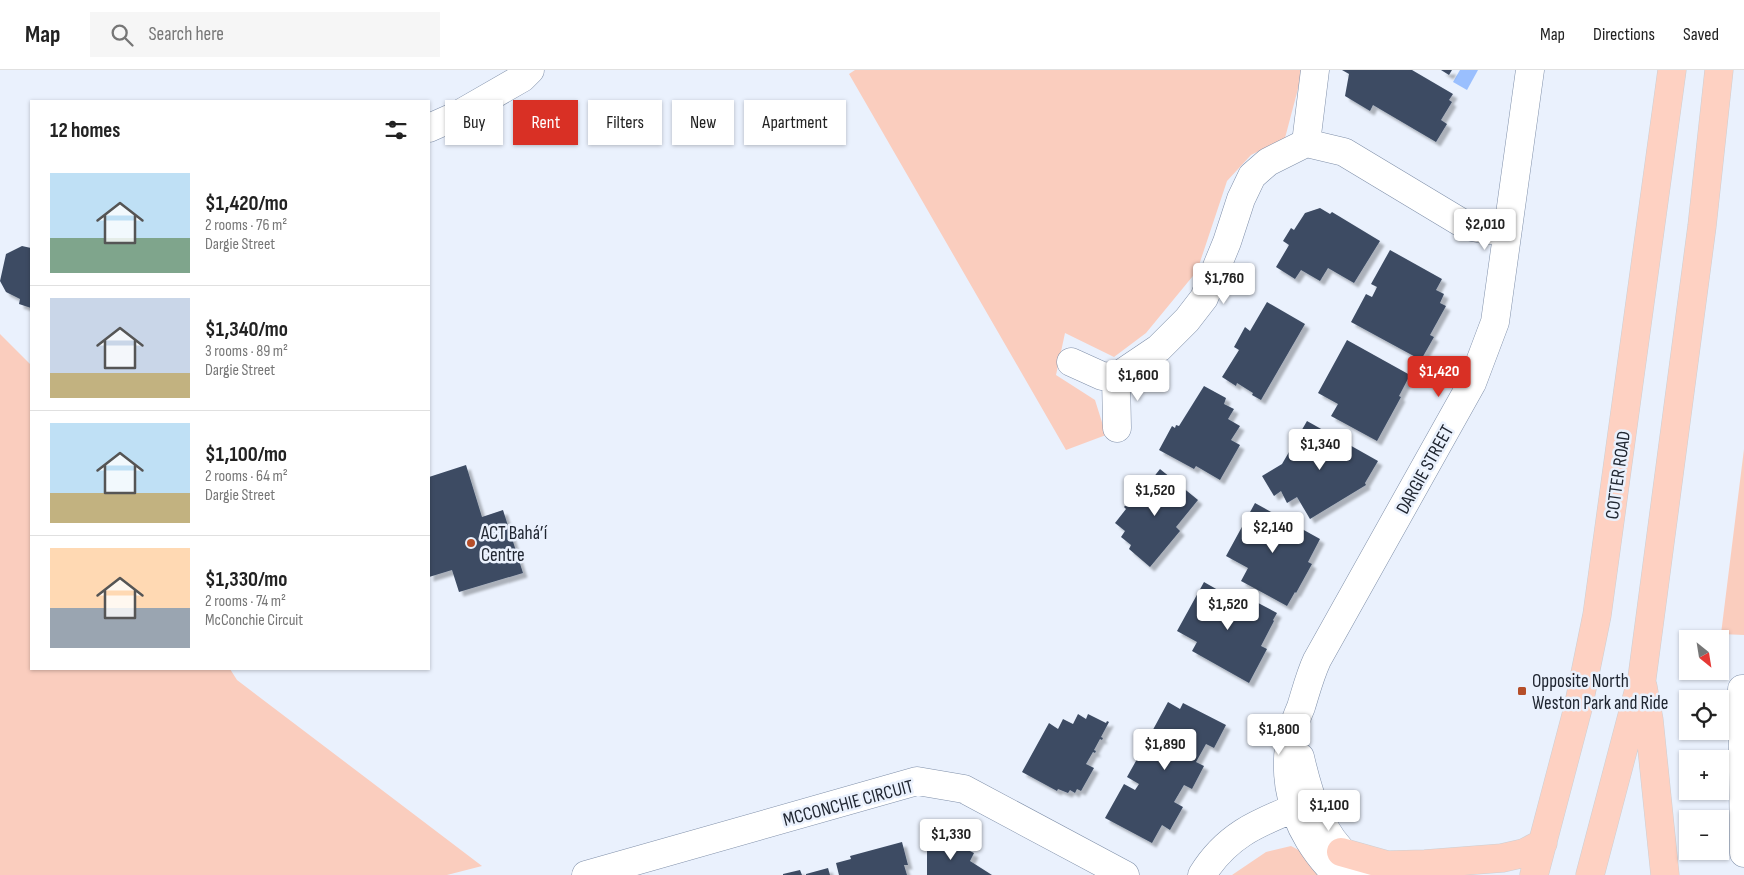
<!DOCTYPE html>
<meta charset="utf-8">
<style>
body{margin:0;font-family:"Sofia Sans Condensed",sans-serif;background:#f6f6f6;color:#222;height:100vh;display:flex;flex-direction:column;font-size:19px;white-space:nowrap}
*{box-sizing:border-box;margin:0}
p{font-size:16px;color:#767676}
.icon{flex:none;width:28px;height:28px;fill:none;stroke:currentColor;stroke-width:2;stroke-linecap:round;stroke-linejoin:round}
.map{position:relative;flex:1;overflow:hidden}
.sheet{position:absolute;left:30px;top:30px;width:400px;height:570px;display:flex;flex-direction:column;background:#fff;border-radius:0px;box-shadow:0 1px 4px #0004}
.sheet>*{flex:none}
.banner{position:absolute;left:445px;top:30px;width:475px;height:45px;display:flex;gap:10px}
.needle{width:32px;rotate:150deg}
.fabs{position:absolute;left:1679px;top:560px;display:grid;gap:10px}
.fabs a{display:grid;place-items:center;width:50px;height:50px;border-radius:0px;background:#fff;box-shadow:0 1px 4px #0004;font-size:25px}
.price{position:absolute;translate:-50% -42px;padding:0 11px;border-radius:5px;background:#fff;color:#222;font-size:16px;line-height:32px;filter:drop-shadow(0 1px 2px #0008)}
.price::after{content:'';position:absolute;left:50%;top:30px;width:15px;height:11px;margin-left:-8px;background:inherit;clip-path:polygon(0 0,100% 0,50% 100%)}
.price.on{background:#d93025;color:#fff}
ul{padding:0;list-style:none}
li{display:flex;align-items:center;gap:15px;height:125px;padding:0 20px}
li+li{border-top:1px solid #e0e0e0}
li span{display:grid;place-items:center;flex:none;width:140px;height:100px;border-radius:0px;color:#555}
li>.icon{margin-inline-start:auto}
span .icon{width:60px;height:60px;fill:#fffc;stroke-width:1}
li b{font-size:21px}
h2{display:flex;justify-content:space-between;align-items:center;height:60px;padding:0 20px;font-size:21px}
.pill{padding:0 18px;border-radius:0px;background:#fff;box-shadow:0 1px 4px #0004;font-size:18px;line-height:45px}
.pill.on{background:#d93025;color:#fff}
header{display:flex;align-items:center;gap:30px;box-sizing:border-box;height:70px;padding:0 25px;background:#fff;border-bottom:1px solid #e0e0e0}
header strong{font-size:24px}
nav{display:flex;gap:28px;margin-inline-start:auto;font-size:18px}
.search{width:350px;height:45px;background:#f6f6f6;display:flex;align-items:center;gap:12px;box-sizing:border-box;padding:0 18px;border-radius:0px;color:#767676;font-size:19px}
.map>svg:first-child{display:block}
.green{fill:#facdbe}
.water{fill:#9abffe}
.building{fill:#3d4c64;filter:url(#shadow)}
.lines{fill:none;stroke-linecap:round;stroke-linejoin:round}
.minor-casing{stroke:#7f8fa9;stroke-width:29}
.major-casing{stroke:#cecfd2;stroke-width:29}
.minor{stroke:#fff;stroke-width:28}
.major{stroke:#fed1c2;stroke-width:28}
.poi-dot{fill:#b54e29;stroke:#eaf1fd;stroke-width:2}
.labels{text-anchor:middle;stroke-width:5;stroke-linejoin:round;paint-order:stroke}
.street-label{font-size:19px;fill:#202631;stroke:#eaf1fd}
.poi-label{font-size:19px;fill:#202631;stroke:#eaf1fd;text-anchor:start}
</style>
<header>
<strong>Map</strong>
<div class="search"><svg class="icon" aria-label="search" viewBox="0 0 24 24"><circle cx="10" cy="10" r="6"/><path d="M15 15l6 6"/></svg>Search here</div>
<nav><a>Map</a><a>Directions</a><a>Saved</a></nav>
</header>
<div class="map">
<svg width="1744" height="805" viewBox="0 0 1744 805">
<defs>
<filter id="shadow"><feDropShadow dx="4.5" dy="4.5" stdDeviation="1" flood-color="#0004"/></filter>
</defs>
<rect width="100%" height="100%" fill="#eaf1fd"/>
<!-- green -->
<path class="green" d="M855,0h447l-3,15 -14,53 -34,17 -24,26 -30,90 -51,62 -32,24 -49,-24 -9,42 39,25 11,35 -40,15 -217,-376z
M0,264l31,31v304h199l7,11 245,186 -35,9h-447z
M1744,379v186l-23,-1z
M1291,776l15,8 15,21h-89l34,-23z"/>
<!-- water -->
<path class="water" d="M1460,0h18l-11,20 -14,-8z"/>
<!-- building -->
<path class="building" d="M1342,0h70l41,24 -4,6 3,2 -11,18 6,4 -11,18 -63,-37 -3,6 -25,-15 4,-22z
M1441,0h11l-3,5z
M1320,138l10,6 2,-2 48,29 -26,42 -26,-15 -8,13 -19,-11 -6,9 -19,-12 13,-22 -6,-4 8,-13 3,2 11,-17z
M22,176l9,2v60l-12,-4 1,-5 -14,-7 -6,-11 6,-27z
M1390,180l52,29 -6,11 8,4 -4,9 6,3 -16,29 4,2 -13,23 -70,-38 15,-28 6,3 5,-10 -6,-3z
M1267,232l38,22 -44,76 -9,-5 1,-2 -16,-10 -1,3 -14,-9 17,-27 -5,-3 11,-20 5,4z
M1347,270l63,35 -11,21 2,1 -24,44 -46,-25 7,-12 -20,-11z
M1204,316l22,12 -2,6 10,5 -6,10 12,7 -9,14 9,5 -20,35 -24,-14 -2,3 -35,-19 13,-24 3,2 1,-3 3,1z
M1307,351l71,40 -13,22 1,2 -56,34 -13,-22 -10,6 -6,-12 -7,5 -12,-20 20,-12z
M466,395l16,52 21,-7 20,63 -64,19 -7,-22 -23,7v-100z
M1160,399l38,31 -22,27 4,4 -30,36 -21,-18 2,-4 -10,-8 4,-6 -10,-8 11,-14 -2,-2 18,-22 3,3z
M1255,433l65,36 -12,23 4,2 -16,29 -1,-1 -8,14 -46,-25 7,-13 -22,-12z
M1204,512l33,19 4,-7 36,19 -4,7 1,1 -13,25 6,3 -18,34 -57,-32 5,-9 -20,-11z
M1168,632l12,7 3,-6 43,22 -12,23 -8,-4 -10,18 8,4 -12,23 -8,-4 -10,17 9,5 -13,23 -8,-5 -10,18 -47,-25 19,-34 11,6 4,-6 -12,-7 19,-34 11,6 4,-6 -12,-6z
M1078,644l8,5 2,-5 18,9 1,-2 2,1 -8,15 2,1 -1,2 -2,-1 -6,11 2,1 -1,2 -2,-1 -7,12 8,4 -13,23 -4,-2 -2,4 -5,-3 -2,3 -10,-4 -1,2 -35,-19 27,-49 9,6 5,-10 10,5z
M902,772l6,23h-4l3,10h-68l-3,-12 15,-4 -1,-3z
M927,773h21l12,7 2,-3 12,6 -4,8 22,14h-65z
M828,798l2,7h-24v-1z
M800,800l2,5h-19v-1z"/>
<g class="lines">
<!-- minor casing -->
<g class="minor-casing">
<path id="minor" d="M429,58l27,-12 66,-38 8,-8
M1306,73l9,-73
M1071,292l31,14 14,1 43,-29 28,-28 17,-22 23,-56 14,-43 11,-23 16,-14 38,-19 38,9 123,74 21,4h19
M1116,307l1,51
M1744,619h-2l2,164
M1300,687c9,39 20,76 51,103 5,6 11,12 18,15
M586,805l331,-94 47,8 161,86
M1202,805c27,-44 62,-54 107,-73
M1338,805c-12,-10 -21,-22 -29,-35 -20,-33 -27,-74 -16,-111 2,-8 5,-15 8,-22 5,-16 9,-32 16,-47l155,-277 23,-61 35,-252"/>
</g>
<!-- major casing -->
<g class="major-casing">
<path id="major" d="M1643,617l6,33 16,155
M1341,782l46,13 38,-1 77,-6 22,-5 19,-10
M1534,805l44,-167 19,-93 75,-545
M1590,805l52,-197 60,-452 17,-156"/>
</g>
<!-- minor -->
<use href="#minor" class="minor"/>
<!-- major -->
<use href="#major" class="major"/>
</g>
<!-- markers -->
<g class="poi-dot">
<circle cx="471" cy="473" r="5"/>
<rect x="1517" y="616" width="10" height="10" rx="2.5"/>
</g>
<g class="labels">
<!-- street labels -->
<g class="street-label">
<text transform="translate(1424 399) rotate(-61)" y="7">DARGIE STREET</text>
<text transform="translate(1617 405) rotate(-82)" y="7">COTTER ROAD</text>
<text transform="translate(848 732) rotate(-15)" y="7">MCCONCHIE CIRCUIT</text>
</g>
<!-- poi labels -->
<g class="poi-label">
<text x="481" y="469">ACT Bahá’í<tspan x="481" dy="22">Centre</tspan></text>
<text x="1532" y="617">Opposite North<tspan x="1532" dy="22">Weston Park and Ride</tspan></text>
</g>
</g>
</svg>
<div class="fabs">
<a><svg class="needle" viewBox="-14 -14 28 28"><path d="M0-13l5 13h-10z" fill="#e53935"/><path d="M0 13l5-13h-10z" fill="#767676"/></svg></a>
<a><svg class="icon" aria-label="locate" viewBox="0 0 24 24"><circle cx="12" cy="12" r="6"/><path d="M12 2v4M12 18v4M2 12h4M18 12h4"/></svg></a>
<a>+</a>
<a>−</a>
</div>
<b class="price" style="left:1485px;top:181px">$2,010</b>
<b class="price" style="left:1224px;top:235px">$1,760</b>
<b class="price on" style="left:1439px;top:328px">$1,420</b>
<b class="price" style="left:1138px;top:332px">$1,600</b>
<b class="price" style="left:1320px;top:401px">$1,340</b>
<b class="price" style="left:1155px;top:447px">$1,520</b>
<b class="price" style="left:1273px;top:484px">$2,140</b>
<b class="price" style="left:1228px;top:561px">$1,520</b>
<b class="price" style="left:1279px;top:686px">$1,800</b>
<b class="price" style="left:1165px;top:701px">$1,890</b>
<b class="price" style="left:1329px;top:762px">$1,100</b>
<b class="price" style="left:951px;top:791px">$1,330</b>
<div class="banner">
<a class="pill">Buy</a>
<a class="pill on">Rent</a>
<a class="pill">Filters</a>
<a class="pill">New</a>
<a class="pill">Apartment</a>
</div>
<section class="sheet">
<h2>12 homes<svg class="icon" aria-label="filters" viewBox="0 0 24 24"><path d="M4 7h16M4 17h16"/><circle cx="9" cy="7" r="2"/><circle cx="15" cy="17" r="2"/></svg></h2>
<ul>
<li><span style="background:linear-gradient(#bfe0f5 65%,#7fa58c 0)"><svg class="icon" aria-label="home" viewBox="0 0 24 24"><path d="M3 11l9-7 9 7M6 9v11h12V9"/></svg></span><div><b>$1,420/mo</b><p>2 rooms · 76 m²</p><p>Dargie Street</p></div></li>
<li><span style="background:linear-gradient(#c9d6e8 75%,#c2b280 0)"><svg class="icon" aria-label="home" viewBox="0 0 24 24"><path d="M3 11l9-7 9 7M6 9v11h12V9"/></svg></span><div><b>$1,340/mo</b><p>3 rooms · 89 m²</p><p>Dargie Street</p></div></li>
<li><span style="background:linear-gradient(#bfe0f5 70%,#c2b280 0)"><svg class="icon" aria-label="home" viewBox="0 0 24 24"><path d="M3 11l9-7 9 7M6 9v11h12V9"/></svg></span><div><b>$1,100/mo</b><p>2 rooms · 64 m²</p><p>Dargie Street</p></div></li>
<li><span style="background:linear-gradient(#ffd9b3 60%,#9aa5b1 0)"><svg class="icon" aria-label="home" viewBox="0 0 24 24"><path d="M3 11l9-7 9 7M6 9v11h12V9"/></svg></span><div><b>$1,330/mo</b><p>2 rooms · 74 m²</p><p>McConchie Circuit</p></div></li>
</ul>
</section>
</div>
